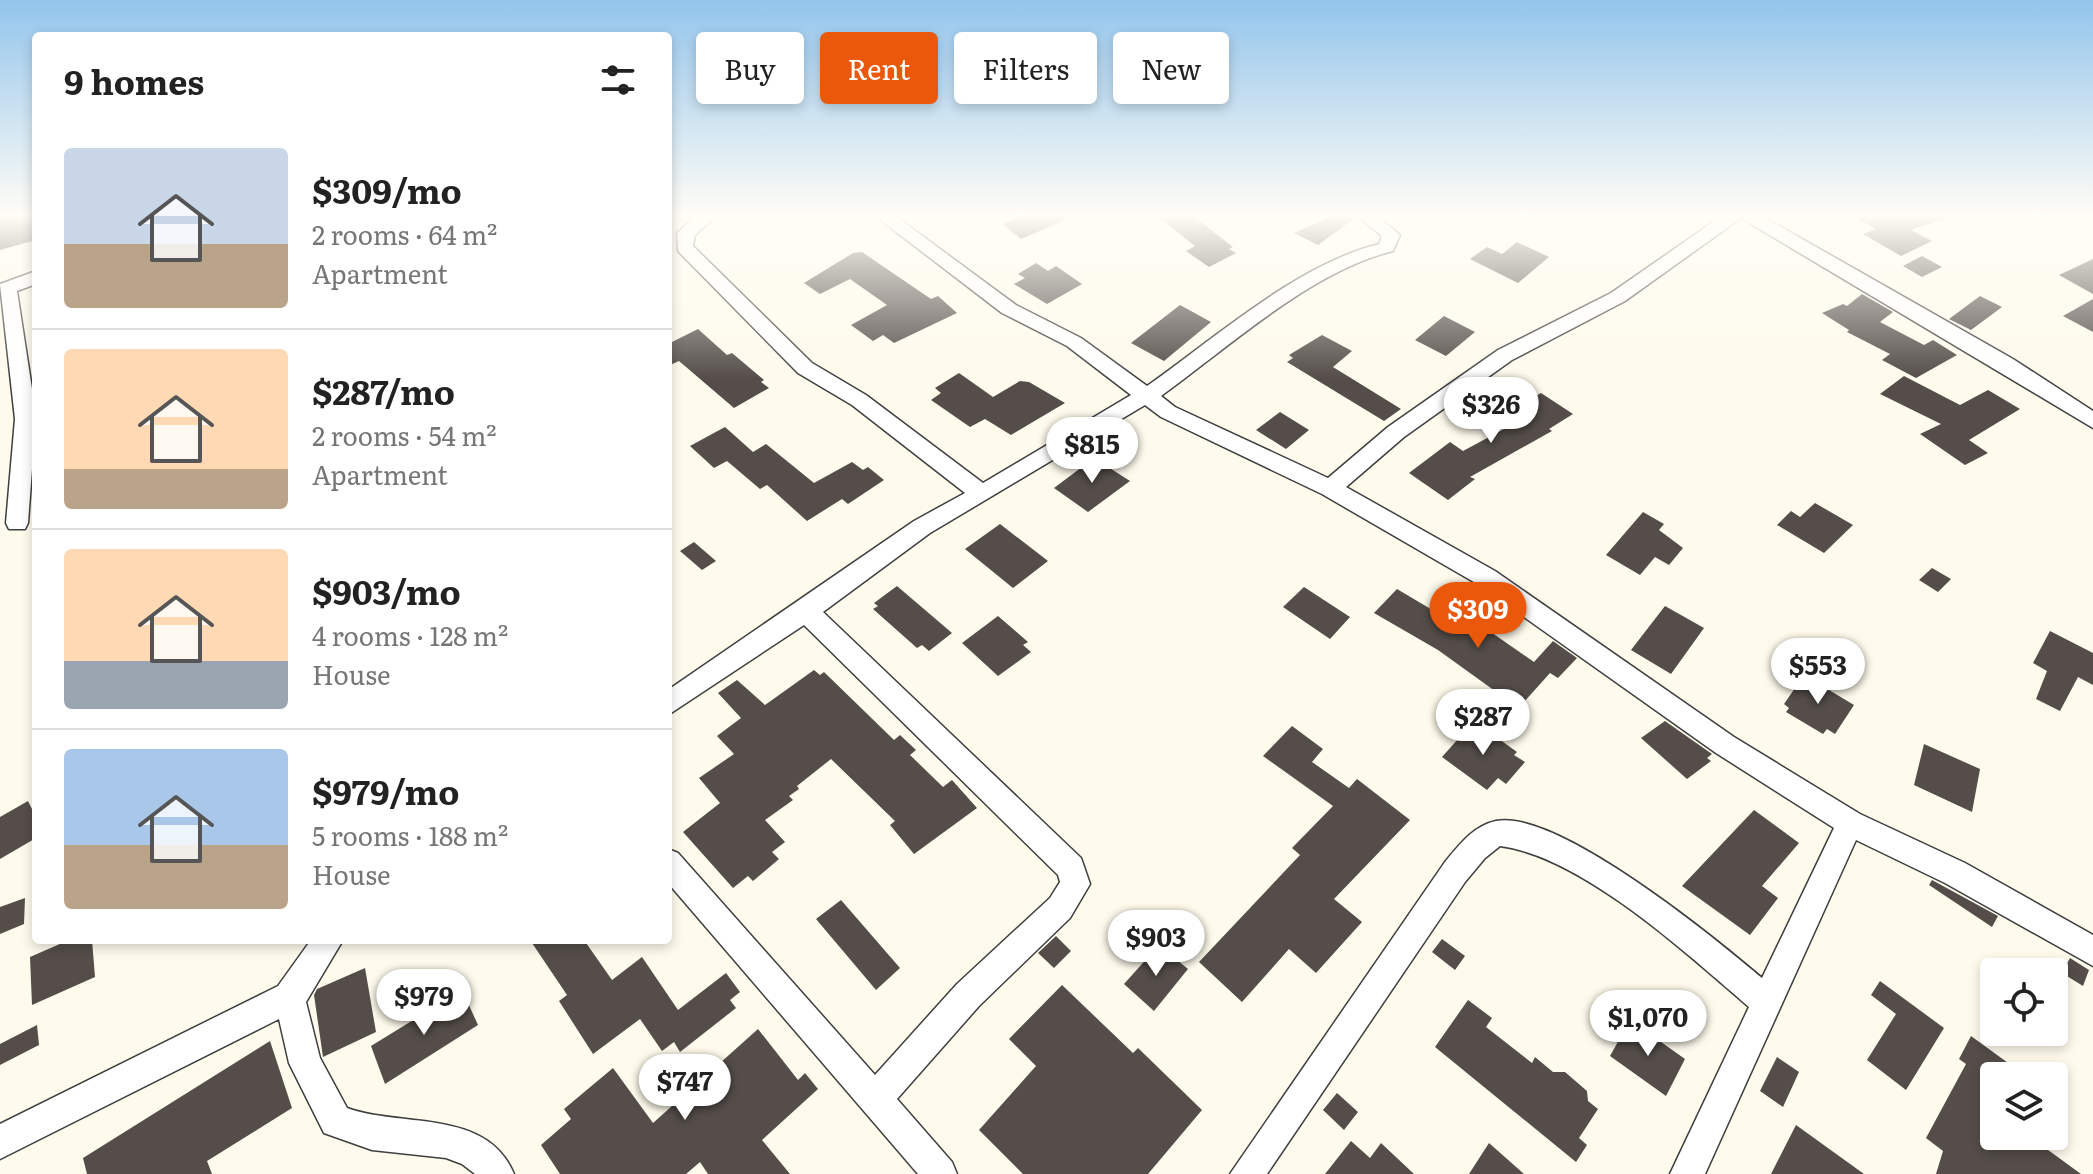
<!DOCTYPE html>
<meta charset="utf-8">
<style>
body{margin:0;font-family:Literata,serif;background:#f6f6f6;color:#222;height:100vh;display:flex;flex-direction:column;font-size:30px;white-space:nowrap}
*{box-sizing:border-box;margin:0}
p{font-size:26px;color:#767676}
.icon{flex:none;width:44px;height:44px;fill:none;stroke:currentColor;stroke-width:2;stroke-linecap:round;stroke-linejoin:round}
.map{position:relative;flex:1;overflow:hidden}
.panel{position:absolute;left:32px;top:32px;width:640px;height:912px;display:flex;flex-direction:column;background:#fff;border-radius:8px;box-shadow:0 4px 12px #0003}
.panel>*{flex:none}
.banner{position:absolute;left:696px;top:32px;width:760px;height:72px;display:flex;gap:16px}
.buttons{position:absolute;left:1980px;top:958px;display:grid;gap:16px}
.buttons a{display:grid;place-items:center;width:88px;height:88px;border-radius:8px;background:#fff;box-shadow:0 4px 12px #0003;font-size:40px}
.price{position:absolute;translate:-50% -68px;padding:0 18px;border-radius:28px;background:#fff;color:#222;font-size:26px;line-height:52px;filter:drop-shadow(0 2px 4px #0008)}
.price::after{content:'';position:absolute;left:50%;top:48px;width:24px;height:18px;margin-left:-12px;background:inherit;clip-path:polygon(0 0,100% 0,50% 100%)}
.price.current{background:#ea580c;color:#fff}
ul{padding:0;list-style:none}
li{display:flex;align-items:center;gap:24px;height:200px;padding:0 32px}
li+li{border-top:2px solid #e0e0e0}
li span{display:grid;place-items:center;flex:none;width:224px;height:160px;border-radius:8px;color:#555}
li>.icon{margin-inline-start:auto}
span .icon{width:96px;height:96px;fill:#fffc;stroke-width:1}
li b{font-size:34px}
h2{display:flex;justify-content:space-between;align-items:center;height:96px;padding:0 32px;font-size:34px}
.chip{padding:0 28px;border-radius:8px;background:#fff;box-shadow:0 4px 12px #0003;font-size:28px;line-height:72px}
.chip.current{background:#ea580c;color:#fff}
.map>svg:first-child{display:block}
.building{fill:#544d49}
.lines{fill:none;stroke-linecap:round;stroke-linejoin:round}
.street-casing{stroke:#3f3f3f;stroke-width:3}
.street{fill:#fff;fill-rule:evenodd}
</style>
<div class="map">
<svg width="2093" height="1174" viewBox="0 0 2093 1174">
<rect width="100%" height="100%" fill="#fefaec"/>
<!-- building -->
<path class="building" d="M0,215h36v25l-36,10z
M1024,215h53l-56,24 -18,-15z
M1156,215h36l41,32 -4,2 7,4 -27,14 -23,-16 9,-5z
M1334,215h19l2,3 -37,27 -24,-12z
M1851,215h94l1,3 -35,12 21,11 -31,15 -38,-22 13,-5z
M1517,242l32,15 -31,26 -48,-24 17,-12 15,7z
M862,252l69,47 7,-3 19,17 -63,30 -11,-8 -10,6 -22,-16 36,-20 -37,-26 -30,15 -16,-11 49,-30z
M1922,256l20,11 -20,10 -19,-11z
M2093,259v35l-34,-19z
M1036,263l12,8 8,-5 26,18 -35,20 -33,-20 11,-6 -7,-4z
M1862,294l31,18 -13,10 44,23 9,-5 24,15 -41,23 -34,-18 8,-6 -43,-22 2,-2 -27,-17 21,-9 4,2z
M1980,296l22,11 -31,23 -22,-11z
M2093,299v33l-30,-16z
M1180,305l31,17 -47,39 -33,-18z
M1444,316l31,16 -29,24 -31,-16z
M698,329l29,26 5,-2 32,27 -3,2 8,6 -35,20 -55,-47 -11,5v-22z
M1322,335l30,16 -19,16 68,42 -17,12 -97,-59 6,-4 -4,-3z
M959,373l34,24 27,-16 9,1 36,21 -54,32 -26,-16 -15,8 -39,-27 10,-7 -6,-5z
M1904,376l56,29 28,-15 32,19 -51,31 19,13 -23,12 -45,-31 21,-10 -61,-30z
M1541,393l32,21 -24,15 3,2 -82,46 5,2 -27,21 -39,-27 41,-31 13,9 41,-22 -17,-14 26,-13 6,4z
M1280,412l29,18 -23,19 -30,-19z
M725,427l28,25 13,-8 48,39 38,-21 11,8 5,-3 16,13 -36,24 -6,-5 -35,22 -40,-36 -7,4 -33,-28 -13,7 -24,-22z
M1094,458l36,23 -42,31 -34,-24z
M1815,503l38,22 -29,28 -47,-28 14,-14 9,6z
M1643,512l21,12 -5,6 24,18 -14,17 -14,-8 -15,18 -34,-20z
M1000,524l48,37 -35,27 -48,-39z
M694,542l22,19 -14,9 -22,-19z
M1932,568l19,11 -13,13 -19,-12z
M897,586l55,47 -23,18 -7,-6 -5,3 -44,-39 5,-3 -4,-3z
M1304,587l46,30 -20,22 -47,-32z
M1397,589l69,41 9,-9 59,41 19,-21 24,17 -19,20 -8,-5 -34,38 -24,-16 3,-4 -57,-41 -64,-37z
M1665,606l39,22 -33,46 -40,-24z
M998,616l30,26 -5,3 8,7 -33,24 -36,-33z
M2050,631l43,22v32l-15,-8 -18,34 -24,-12 11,-28 -14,-8z
M814,670l6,5 4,-3 70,68 6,-5 16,15 -6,5 33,32 9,-7 25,28 -63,46 -24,-29 5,-4 -64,-62 -34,27 2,3 -10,7 4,4 -28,20 20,22 -13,10 7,7 -26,22 -5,-5 -15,12 -50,-56 37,-29 -21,-25 35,-24 -17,-18 24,-18 -23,-25 19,-13 28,25z
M1804,675l50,30 -19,29 -8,-5 -4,5 -37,-22 3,-4 -5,-4z
M1474,721l43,31 -3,3 11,7 -19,22 -8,-6 -11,12 -45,-33z
M1665,721l47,33 -5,4 4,3 -24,18 -46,-41z
M1292,726l31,23 -11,13 37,26 8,-9 53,41 -76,79 28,23 -46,51 -27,-24 -47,53 -43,-40 101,-107 -8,-7 41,-42 -70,-50z
M1924,744l56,25 -8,43 -58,-27z
M28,801l8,16v21l-36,21v-42z
M1754,810l45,33 -37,43 16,12 -28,37 -68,-49z
M1932,880l66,36 -6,11 -63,-42z
M25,898l-1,26 -24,10v-27z
M841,900l59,68 -24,22 -60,-71z
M1056,936l15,15 -17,17 -16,-15z
M1442,939l23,17 -10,14 -23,-18z
M69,940h23l3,37 -63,28 -2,-48z
M530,940h54l28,40 30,-23 36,53 48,-37 14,19 -10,8 6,8 -56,44 -6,-10 -12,9 -22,-32 -47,35 -34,-53 8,-6z
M1159,945l29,24 -34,42 -30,-27z
M2070,958l19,12 -6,16 -21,-13z
M365,968l11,64 -53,25 -9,-62 3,-6z
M1880,981l64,47 -38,62 -39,-30 29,-46 -25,-19z
M1062,985l71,68 5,-5 64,62 -54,64h-125l-44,-44 57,-64 -27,-27z
M462,990l16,35 -93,59 -14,-38z
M1468,1000l24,18 -6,9 46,36 3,-6 18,15h12l22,19 1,10 10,8 -19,29 8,7 -11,17 -141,-115z
M1630,1020l55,39 -19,37 -56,-40z
M37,1025l2,20 -39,20v-21z
M758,1029l40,51 7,-7 13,16 -56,51 28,34h-82l-8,-12 -14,12h-126l-19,-29 30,-26 -7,-10 49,-41 40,55z
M1971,1036l55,40h-32v60h35l52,38h-145l7,-23 -17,-13 40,-74 -7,-5z
M270,1041l22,67 -85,53 5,13h-125l-4,-16z
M1777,1057l22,15 -16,35 -23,-16z
M1337,1093l21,19 -14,18 -21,-20z
M1796,1125l68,49h-93z
M1351,1141l19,17 11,-15 33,31h-89z
M1489,1143l35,31h-55z"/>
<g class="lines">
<!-- street casing -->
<g class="street-casing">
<path id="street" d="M697,215h20l-22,20 -2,11 119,117 54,32 117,88 148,-88 -64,-49 -65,-33 -128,-98h20l122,90 65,33 66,48c68,-48 151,-122 232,-142l3,-8 -26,-21h20l24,20 -7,16c-82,20 -164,96 -232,145l14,11 153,71 60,-51 110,-77 113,-57 112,-78h37l253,144 80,52v17l-352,-210 -116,83 -113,59 -108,77 -58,50 149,84 239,166 126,77 105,49 128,72v31l-148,-83 -89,-43 -151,334h-35l79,-167c-63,-54 -167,-150 -249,-161l-15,12 -20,24 -198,292h-37l215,-312c14,-17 28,-36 51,-41 61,-12 219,117 266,157l72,-150 -118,-75 -237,-168 -157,-91 -161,-77 -16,-12 -215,128 -107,79 258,246 9,26 -20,34 -91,88 -82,93 55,63 5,12h-39l-250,-291v-34l10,4 197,222 82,-91 93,-86 10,-16 -2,-7 -254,-250 -136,90v-25l246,-169 51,-28 -113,-88 -54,-32 -120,-122 -1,-18z
M36,271v13l-19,7 19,124 -8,108 -3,6h-16l-3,-6 9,-104 -15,-135z
M311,940h32l-37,62 14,56 27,50c55,20 140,0 167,66h-39l-13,-10 -16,-6 -74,-8 -48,-17 -35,-70 -10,-44 -279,140v-35l278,-138z"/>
</g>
<!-- street -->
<use href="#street" class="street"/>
</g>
<!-- sky -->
<linearGradient id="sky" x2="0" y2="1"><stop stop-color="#93c5ec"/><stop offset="0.57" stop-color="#fffdf6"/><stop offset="1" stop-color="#fffdf6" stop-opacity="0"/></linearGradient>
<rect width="2093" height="379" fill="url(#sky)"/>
</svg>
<div class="buttons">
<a><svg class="icon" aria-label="locate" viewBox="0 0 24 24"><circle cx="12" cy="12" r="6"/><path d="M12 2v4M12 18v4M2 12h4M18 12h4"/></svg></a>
<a><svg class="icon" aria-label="layers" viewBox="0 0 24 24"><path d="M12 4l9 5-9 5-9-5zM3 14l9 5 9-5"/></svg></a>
</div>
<b class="price" style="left:1491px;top:445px">$326</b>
<b class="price" style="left:1092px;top:485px">$815</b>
<b class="price current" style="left:1478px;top:650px">$309</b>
<b class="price" style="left:1818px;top:706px">$553</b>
<b class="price" style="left:1483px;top:757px">$287</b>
<b class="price" style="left:1156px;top:978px">$903</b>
<b class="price" style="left:424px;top:1037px">$979</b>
<b class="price" style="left:1648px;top:1058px">$1,070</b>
<b class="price" style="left:685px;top:1122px">$747</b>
<div class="banner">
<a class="chip">Buy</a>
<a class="chip current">Rent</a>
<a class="chip">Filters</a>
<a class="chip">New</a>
</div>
<section class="panel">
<h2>9 homes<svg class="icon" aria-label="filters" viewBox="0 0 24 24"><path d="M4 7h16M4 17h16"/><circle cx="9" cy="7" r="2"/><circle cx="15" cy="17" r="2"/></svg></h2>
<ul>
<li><span style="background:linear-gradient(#c9d6e8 60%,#b9a48a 0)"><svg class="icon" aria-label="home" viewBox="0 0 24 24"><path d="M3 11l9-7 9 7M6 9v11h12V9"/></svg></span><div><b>$309/mo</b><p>2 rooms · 64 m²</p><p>Apartment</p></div></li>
<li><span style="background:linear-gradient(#ffd9b3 75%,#b9a48a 0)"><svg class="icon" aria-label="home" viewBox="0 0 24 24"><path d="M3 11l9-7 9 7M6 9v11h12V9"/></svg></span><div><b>$287/mo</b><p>2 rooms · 54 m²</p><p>Apartment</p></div></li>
<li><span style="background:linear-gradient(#ffd9b3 70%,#9aa5b1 0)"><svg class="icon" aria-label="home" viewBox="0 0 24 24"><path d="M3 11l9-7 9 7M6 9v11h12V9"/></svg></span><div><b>$903/mo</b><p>4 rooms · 128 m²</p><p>House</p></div></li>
<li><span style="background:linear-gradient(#a9c7e8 60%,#b9a48a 0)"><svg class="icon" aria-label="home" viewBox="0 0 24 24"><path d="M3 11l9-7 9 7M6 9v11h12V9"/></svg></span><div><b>$979/mo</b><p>5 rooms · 188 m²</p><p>House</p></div></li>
</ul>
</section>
</div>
